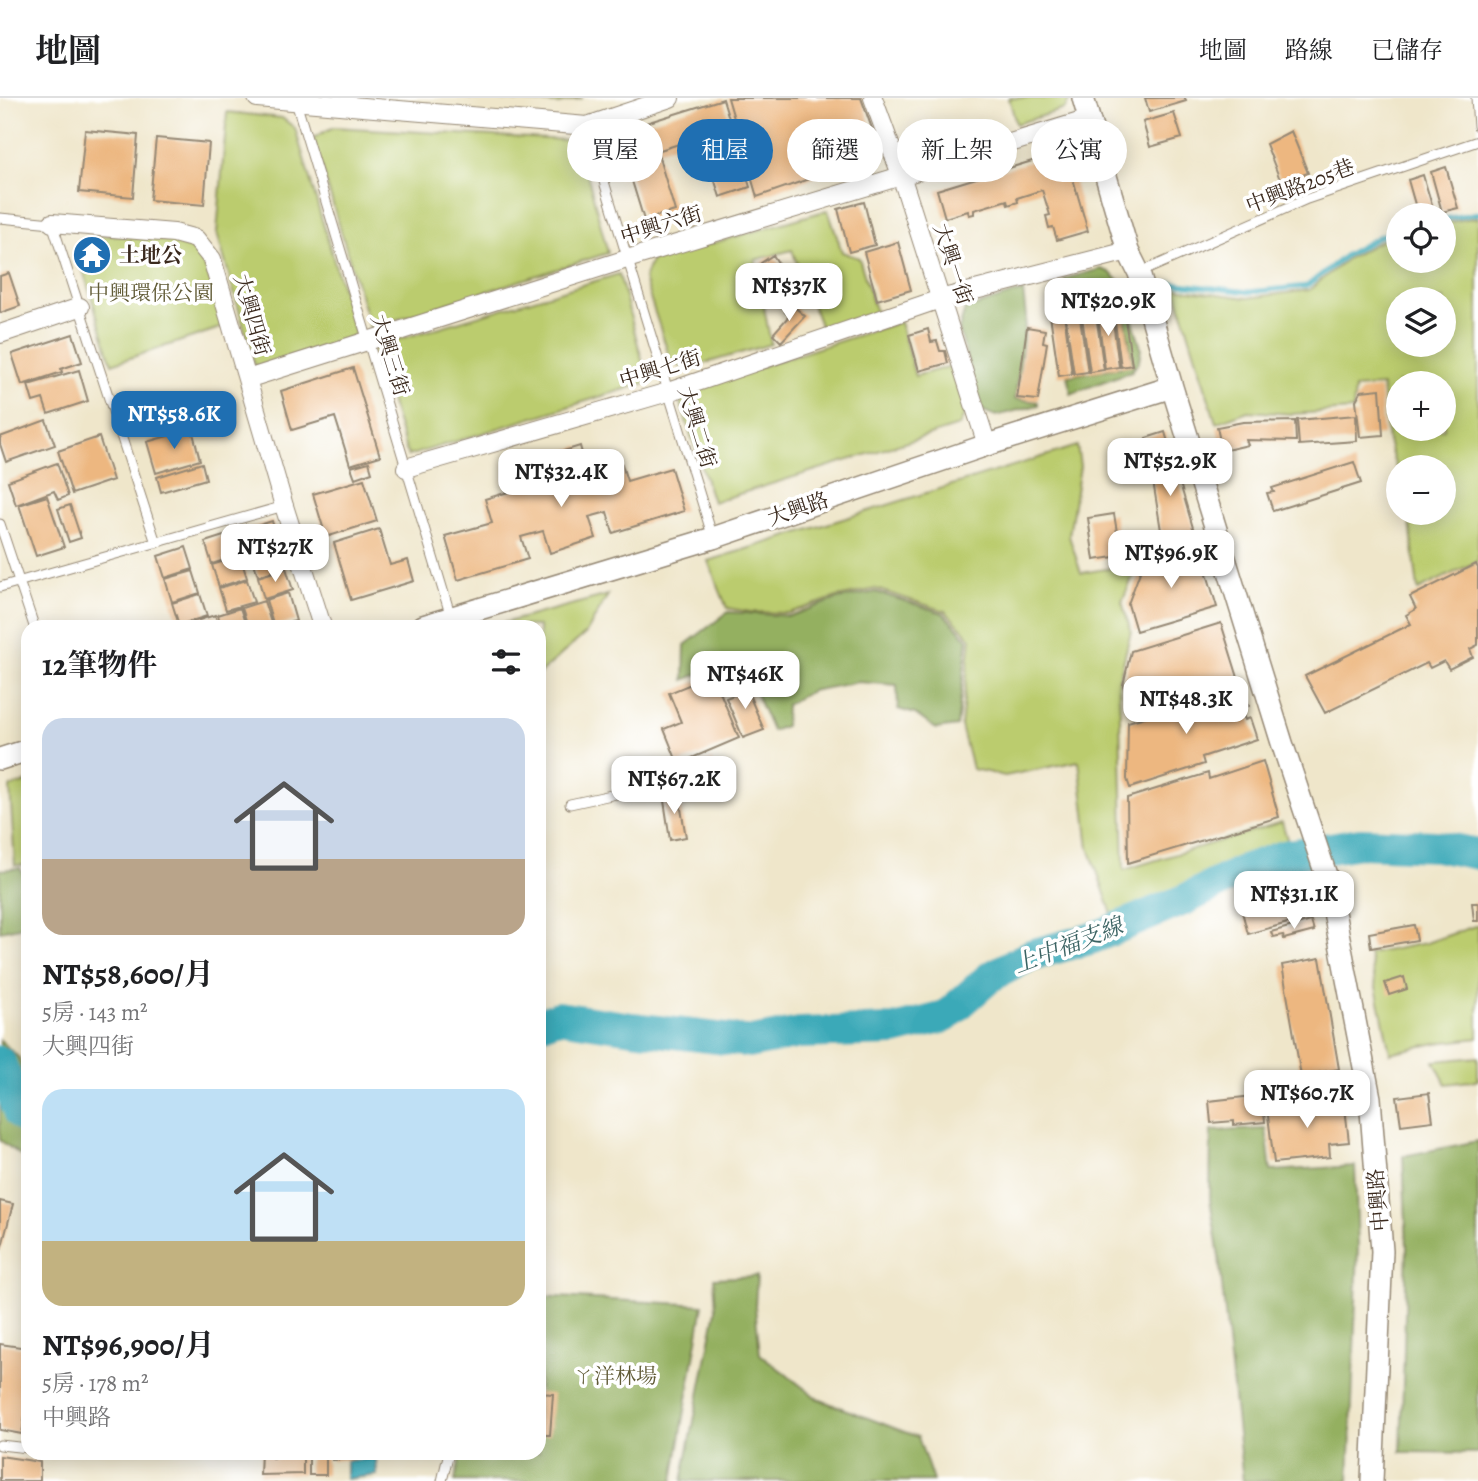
<!DOCTYPE html>
<html lang="zh-TW">
<meta charset="utf-8">
<style>
body{margin:0;font-family:Alegreya,"Noto Serif TC",serif;background:#f6f6f6;color:#202124;height:100vh;display:flex;flex-direction:column;font-size:26px;white-space:nowrap}
*{box-sizing:border-box;margin:0}
p{font-size:23px;color:#757577}
.icon{flex:none;width:38px;height:38px;fill:none;stroke:currentColor;stroke-width:2;stroke-linecap:round;stroke-linejoin:round}
.map{position:relative;flex:1;overflow:hidden}
.side{position:absolute;left:21px;top:522px;width:525px;height:840px;display:flex;flex-direction:column;background:#fff;border-radius:21px;box-shadow:0 4px 18px #0003}
.side>*{flex:none}
.guide{position:absolute;left:567px;top:21px;width:665px;height:63px;display:flex;gap:14px}
.buttons{position:absolute;left:1386px;top:105px;display:grid;gap:14px}
.buttons a{display:grid;place-items:center;width:70px;height:70px;border-radius:50%;background:#fff;box-shadow:0 4px 18px #0003;font-size:35px}
.price{position:absolute;translate:-50% -60px;padding:0 16px;border-radius:14px;background:#fff;color:#222;font-size:23px;line-height:46px;filter:drop-shadow(0 2px 4px #0008)}
.price::after{content:'';position:absolute;left:50%;top:42px;width:21px;height:16px;margin-left:-10px;background:inherit;clip-path:polygon(0 0,100% 0,50% 100%)}
.price.on{background:#1f6fb2;color:#fff}
ul{padding:0;list-style:none}
li{display:grid;align-content:center;gap:14px;height:371px;padding:0 21px}
li span{display:grid;place-items:center;height:217px;border-radius:21px;color:#555}
li>.icon{margin-inline-start:auto}
span .icon{width:126px;height:126px;fill:#fffc;stroke-width:1}
li b{font-size:30px}
h2{display:flex;justify-content:space-between;align-items:center;height:84px;padding:0 21px;font-size:30px}
.pill{padding:0 24px;border-radius:32px;background:#fff;box-shadow:0 4px 18px #0003;font-size:24px;line-height:63px}
.pill.on{background:#1f6fb2;color:#fff}
header{display:flex;align-items:center;gap:42px;box-sizing:border-box;height:98px;padding:0 35px;background:#fff;border-bottom:2px solid #e0e0e0}
header strong{font-size:33px}
nav{display:flex;gap:38px;margin-inline-start:auto;font-size:24px}
.map>svg:first-child{display:block}
.green{fill:#bbcc6e;stroke:#7b7b46;stroke-width:2;fill-rule:evenodd}
.forest{fill:#94b061;stroke:#686d40;stroke-width:2}
.water{fill:#3aa9b8;stroke:#3a6a6b;stroke-width:2}
.lines{fill:none;stroke-linecap:round;stroke-linejoin:round}
.stream{stroke:#3aa9b8;stroke-width:5}
.river{stroke:#3aa9b8;stroke-width:32}
.building{fill:#edb780}
.service-casing{stroke:#958874;stroke-width:11}
.minor-casing{stroke:#958874;stroke-width:20}
.tertiary-casing{stroke:#958874;stroke-width:24}
.service{stroke:#fff;stroke-width:9}
.minor{stroke:#fff;stroke-width:18}
.tertiary{stroke:#fff;stroke-width:21}
.labels{text-anchor:middle;stroke-width:7;stroke-linejoin:round;paint-order:stroke}
.street-label{font-size:21px;fill:#3b2a1e;stroke:#fff}
.poi-label{font-size:21px;font-weight:bold;fill:#3b2a1e;stroke:#fff;text-anchor:start}
.park-label{font-size:21px;fill:#615b36;stroke:#fff}
.water-label{font-size:23px;font-style:italic;fill:#3b6363;stroke:#fff}
</style>
<header>
<strong>地圖</strong>
<nav><a>地圖</a><a>路線</a><a>已儲存</a></nav>
</header>
<div class="map">
<svg width="1478" height="1383" viewBox="0 0 1478 1383">
<rect width="100%" height="100%" fill="#fff"/>
<filter id="ink" filterUnits="userSpaceOnUse"><feTurbulence type="fractalNoise" baseFrequency=".0143" numOctaves="2"/><feDisplacementMap in="SourceGraphic" scale="14" xChannelSelector="R" yChannelSelector="G"/><feConvolveMatrix kernelMatrix="1 2 1 2 8 2 1 2 1" color-interpolation-filters="sRGB"/></filter>
<filter id="wash" filterUnits="userSpaceOnUse"><feTurbulence type="fractalNoise" baseFrequency=".00686" numOctaves="4" result="noise"/><feDisplacementMap in="SourceGraphic" scale="28" xChannelSelector="R" yChannelSelector="G"/><feGaussianBlur stdDeviation="1.57" result="paint"/><feColorMatrix in="noise" values="0 0 0 0 0 0 0 0 0 0 0 0 0 0 0 0 0 1.4 0 .05"/><feComposite in="paint" operator="in"/></filter>
<g filter="url(#wash)">
<rect width="100%" height="100%" fill="#efe6ca"/>
<!-- green -->
<path class="green" d="M468,0h115l-25,6z
M1009,0h61l-5,11 -49,15z
M227,14l55,6 13,10 61,208 -100,34 -39,-137z
M333,29l233,13 13,3 29,110 -238,75 -57,-190z
M828,112l14,42 17,6 17,55 -55,15 -29,-78 -37,10 16,84 -85,25 -15,-7 -27,-83 7,-18z
M1478,119v344l-60,29 -9,-77h35v-46h-46v8l-10,-34 -6,-55 -27,2 -2,22 -61,4 -44,-3 -32,12 -41,-135 72,10 62,-8 39,-32 32,-17 18,-7v27h46v-38zM1398,201h46v46h-46zM1398,285h46v46h-46z
M113,137c22,2 46,2 67,7 28,6 36,60 43,85l-111,37 -29,-94 20,-6 -7,-27z
M619,176l29,108 -240,74 -35,-109z
M900,224l15,54 40,-11 13,42 -9,19 -246,76 -36,-109z
M1077,348l3,20 -11,70 12,37 57,-9 -16,38 9,29 -12,49 5,190 158,-48 6,20 -13,2 -123,64 -37,15 -26,-75 -10,-87 -74,15 -33,-7 -11,-43 10,-88 -26,-27 -69,-22 -39,8 -48,16 -38,-1 -24,-4 -19,-47z
M608,497l-22,38 -47,41v-48h-47z
M28,684v90l-4,-7h-9l-5,-78z
M1478,827v113l-42,5 -46,10 -21,-99 57,-11z
M1478,959v23l-32,4 -12,-23z"/>
<!-- forest -->
<path class="forest" d="M1101,171l8,3 13,11 19,65 -2,13 -7,10 -61,23 -3,-18 65,-11 -10,-60 -67,8v-8l15,-7 -1,-12 -6,-7z
M1023,193l3,26 -11,82 23,3v3l-42,11 -15,-6 -22,-81 6,-20z
M876,494l67,21 25,26 -11,87 -21,3 -21,-15 -17,-5 -1,-24 -39,-3 -47,9 -25,14 -1,21 -13,5 -26,-60 -34,-3 -28,12 1,-35 43,-33 62,4 47,-17z
M20,770l8,15v42l-28,6v-61z
M0,942l19,18 9,30v73l-28,-21z
M1266,1031l5,42 84,-5 3,82 -9,233h-106l-24,-224 -9,-58 1,-68z
M1478,1043v312l-77,-1 6,-205 -4,-91z
M757,1178l-2,30 5,48 58,45 100,38 15,44h-251l34,-171 -2,-32z
M539,1198l164,9 -30,176h-218l6,-28 78,-1z"/>
<!-- water -->
<path class="water" d="M376,1360l1,17 -31,4v-18z"/>
<g class="lines">
<!-- stream -->
<path class="stream" d="M1444,121l34,-6
M1171,185l78,9 58,-6 39,-31 34,-19 18,-6"/>
<!-- river -->
<path class="river" d="M539,926l19,-7 74,11 120,14 48,-9 94,-3 51,-13 45,-40 41,-22 62,-17 93,-39 60,-30 37,-13 77,-13 76,3 42,8
M0,964l20,51 8,7"/>
</g>
<g id="blocks">
<!-- building -->
<path class="building" d="M728,0h133l20,56 -124,43z
M1145,0h40l1,3 -37,11z
M723,1l27,88 -30,10 -19,-60 -44,14 18,60 -31,9 -27,-88z
M1174,15l8,25 -32,9 -7,-25z
M85,32l53,5 -5,62 -54,-5z
M1291,33l17,42 -14,5 1,4 -12,5 -17,-43z
M156,40l53,5 -5,62 -54,-5z
M1065,53l23,80 -31,9 -4,-13 -4,1 -3,-12 4,-1 -8,-25 -25,8 1,4 -10,3 -1,-5 -33,10v4l-5,1 -1,-4 -23,7 -8,-28z
M1446,69l12,41 -16,4 -11,-40z
M1423,77l11,37 -16,3 -10,-35z
M864,104l11,43 -26,7 -11,-43z
M898,144l13,48 -34,10 -13,-48z
M95,145l5,20 -12,3 -5,-20z
M773,157l9,14 -13,8 -8,-14z
M9,175l11,33 -20,7v-37z
M800,176l5,14 -10,4 -5,-15z
M792,207l13,11 -24,26 -8,-8 16,-18 -4,-4z
M1111,208l8,61 -14,2 -8,-61z
M1123,208l9,59 -11,2 -8,-60z
M1095,210l9,62 -14,2 -9,-62z
M1079,213l9,61 -14,2 -9,-61z
M1064,215l8,61 -13,2 -9,-61z
M1027,229l18,3 -2,12 4,1 -9,57 -21,-2z
M928,231l3,13 6,-1 3,10h5l3,12 -29,8 -10,-36z
M73,236l9,28 -21,7 1,3 -40,13 -10,-31z
M353,270l27,88 -30,9 -15,-48 -43,13 -11,-39z
M79,272l9,31 -40,13 -5,-15 -10,3 -5,-17z
M1380,291l3,46 -23,2 -4,-37 5,-9z
M1356,317l1,26 -58,4 -2,-25z
M46,322l9,25 -49,17 -6,-18v-7z
M1295,323l1,20 -50,-1 2,5 -26,6 -5,-24 26,-5z
M192,331l8,31 -44,13 -9,-31z
M1165,334l33,113 -33,10 -19,-117z
M99,339l14,43 -41,14 -14,-43z
M580,348l6,22 34,-10 7,23 44,-13 13,43 -71,22 -6,-21 -18,5 7,21 -46,15 -7,-22 -22,6 7,22 -70,21 -13,-44 47,-13 -7,-24 30,-9 -6,-22z
M369,364l3,10 -17,6 -4,-11z
M1354,364l7,21 -88,28 -6,-18 7,-1 -2,-4z
M57,365l11,33 -10,4 -4,-9 -38,14 -8,-24z
M202,365l4,16 -45,13 -4,-15z
M364,381l13,42 -51,16 -13,-43z
M47,398l17,51 -28,9 -17,-51z
M70,407l11,33 -12,4 -11,-33z
M1114,416l7,42 -27,4 -6,-42z
M272,423l6,22 -27,9 -7,-22z
M379,431l11,36 18,-5 6,21 -63,19 -17,-57z
M233,435l7,22 -28,9 -7,-22z
M279,447l7,22 -28,9 -7,-23z
M186,449l7,22 -28,9 -7,-22z
M1199,449l18,60 -81,24 -8,-27 15,-40z
M240,458l7,22 -28,9 -7,-22z
M1476,466l2,4v77l-8,4 3,8 -24,12 -5,-8 -14,7 -3,-5 -102,50 -20,-37 106,-52 -5,-9 10,-6 -6,-12z
M286,470l7,22 -29,9 -6,-22z
M193,473l7,22 -28,9 -7,-23z
M247,482l7,22 -28,8 -7,-22z
M288,495l8,28 -22,5 -8,-26z
M200,496l7,22 -28,9 -7,-22z
M264,503l8,25h-24l-6,-18z
M240,510l6,18h-25l-3,-11z
M215,517l4,11h-24l-2,-4z
M1221,525l19,61 -107,33 -10,-32 8,-34z
M713,577l26,63 -61,26 -14,-35 17,-7 -12,-29z
M742,580l22,52 -21,8 -17,-40 13,-5 -5,-12z
M1243,589l6,19 -8,3 4,11 5,-2 7,21 -55,18 2,7 -74,24 -3,-9 1,-57z
M712,662l3,12 -32,8 -3,-12z
M1263,663l16,56 -151,46 -1,-65 81,-25 1,6z
M678,694l8,45 -16,3 -7,-46z
M1287,793l8,30 -47,13 -8,-30z
M1472,805h6v18h-4z
M1311,823l3,10 -30,8 -1,-4 -10,2 -2,-5z
M1414,827l3,15 -46,8 -2,-15z
M1320,860l19,111 -38,7 -19,-111z
M1404,879l3,12 -18,6 -4,-12z
M1429,995l4,28 -32,4 -4,-28z
M1262,997l3,27 -31,3v-4l-23,2 -2,-22z
M1344,1001l5,43 -20,2 1,13 -56,6 -7,-55z
M0,1103l13,3 -12,46h-1z
M0,1246l28,4v49l-6,37 -22,-4z
M539,1295l14,1 -3,41h-11z
M261,1354h11v6l31,-1v17l-43,1z
M332,1354h21v7l-21,1z
M0,1358l40,6v19h-40z
M309,1359h17v18h-17z"/>
</g>
</g>
<g filter="url(#ink)">
<use href="#blocks" fill-opacity="0" stroke="#958874" stroke-width="2"/>
<g class="lines">
<!-- service casing -->
<g class="service-casing">
<path id="service" d="M1476,0l2,28
M296,4l155,515
M587,28l126,412
M0,120l52,5 104,320
M1139,175l168,-74 171,-58
M0,426l34,102
M0,489l284,-81
M570,706l46,-10 29,-2 25,-11
M0,1347l28,3
M442,1383l7,-29"/>
</g>
<!-- minor casing -->
<g class="minor-casing">
<path id="minor" d="M257,0l330,28 83,-28
M873,0l28,77 86,270
M52,125l122,10 22,6 16,20 72,247 38,120
M0,236l80,-27
M247,281l380,-120 462,-140
M406,370l262,-76 272,-93 188,-48"/>
</g>
<!-- tertiary casing -->
<g class="tertiary-casing">
<path id="tertiary" d="M1083,0l45,153 11,22 33,114 110,356 46,138 42,217 12,153 -10,230
M423,528l290,-88 274,-93 185,-58
M0,661l28,-9"/>
</g>
<!-- service -->
<use href="#service" class="service"/>
<!-- minor -->
<use href="#minor" class="minor"/>
<!-- tertiary -->
<use href="#tertiary" class="tertiary"/>
</g>
</g>
<!-- icons -->
<defs>
<g id="temple-disc" transform="scale(2.0125)"><circle r="9.5" fill="#1f6fb2" stroke="#fff"/><path d="M0-6L5-2H3V0L6.5 2.5H4V6H1.5V3h-3V6H-4V2.5H-6.5L-3 0V-2H-5Z" fill="#fff"/></g>
</defs>
<g fill-rule="evenodd">
<use href="#temple-disc" x="92" y="157"/>
</g>
<g class="labels">
<!-- street labels -->
<g class="street-label">
<text transform="translate(1300 88) rotate(-21)" y="7">中興路205巷</text>
<text transform="translate(661 127) rotate(-17)" y="7">中興六街</text>
<text transform="translate(953 166) rotate(72)" y="7">大興一街</text>
<text transform="translate(252 217) rotate(74)" y="7">大興四街</text>
<text transform="translate(390 257) rotate(73)" y="7">大興三街</text>
<text transform="translate(660 271) rotate(-17)" y="7">中興七街</text>
<text transform="translate(697 329) rotate(73)" y="7">大興二街</text>
<text transform="translate(798 411) rotate(-19)" y="7">大興路</text>
<text transform="translate(1378 1102) rotate(-95)" y="7">中興路</text>
</g>
<!-- poi labels -->
<g class="poi-label">
<text x="119" y="164">土地公</text>
</g>
<!-- park labels -->
<g class="park-label">
<text x="151" y="202">中興環保公園</text>
<text x="615" y="1285">ㄚ洋林場</text>
</g>
<!-- water labels -->
<g class="water-label">
<text transform="translate(1068 847) rotate(-21)" y="8">上中福支線</text>
</g>
</g>
</svg>
<div class="buttons">
<a><svg class="icon" aria-label="locate" viewBox="0 0 24 24"><circle cx="12" cy="12" r="6"/><path d="M12 2v4M12 18v4M2 12h4M18 12h4"/></svg></a>
<a><svg class="icon" aria-label="layers" viewBox="0 0 24 24"><path d="M12 4l9 5-9 5-9-5zM3 14l9 5 9-5"/></svg></a>
<a>+</a>
<a>−</a>
</div>
<b class="price" style="left:789px;top:225px">NT$37K</b>
<b class="price" style="left:1108px;top:240px">NT$20.9K</b>
<b class="price on" style="left:174px;top:353px">NT$58.6K</b>
<b class="price" style="left:1170px;top:400px">NT$52.9K</b>
<b class="price" style="left:561px;top:411px">NT$32.4K</b>
<b class="price" style="left:275px;top:486px">NT$27K</b>
<b class="price" style="left:1171px;top:492px">NT$96.9K</b>
<b class="price" style="left:745px;top:613px">NT$46K</b>
<b class="price" style="left:1186px;top:638px">NT$48.3K</b>
<b class="price" style="left:674px;top:718px">NT$67.2K</b>
<b class="price" style="left:1294px;top:833px">NT$31.1K</b>
<b class="price" style="left:1307px;top:1032px">NT$60.7K</b>
<div class="guide">
<a class="pill">買屋</a>
<a class="pill on">租屋</a>
<a class="pill">篩選</a>
<a class="pill">新上架</a>
<a class="pill">公寓</a>
</div>
<section class="side">
<h2>12筆物件<svg class="icon" aria-label="filters" viewBox="0 0 24 24"><path d="M4 7h16M4 17h16"/><circle cx="9" cy="7" r="2"/><circle cx="15" cy="17" r="2"/></svg></h2>
<ul>
<li><span style="background:linear-gradient(#c9d6e8 65%,#b9a48a 0)"><svg class="icon" aria-label="home" viewBox="0 0 24 24"><path d="M3 11l9-7 9 7M6 9v11h12V9"/></svg></span><div><b>NT$58,600/月</b><p>5房 · 143 m²</p><p>大興四街</p></div></li>
<li><span style="background:linear-gradient(#bfe0f5 70%,#c2b280 0)"><svg class="icon" aria-label="home" viewBox="0 0 24 24"><path d="M3 11l9-7 9 7M6 9v11h12V9"/></svg></span><div><b>NT$96,900/月</b><p>5房 · 178 m²</p><p>中興路</p></div></li>
</ul>
</section>
</div>
